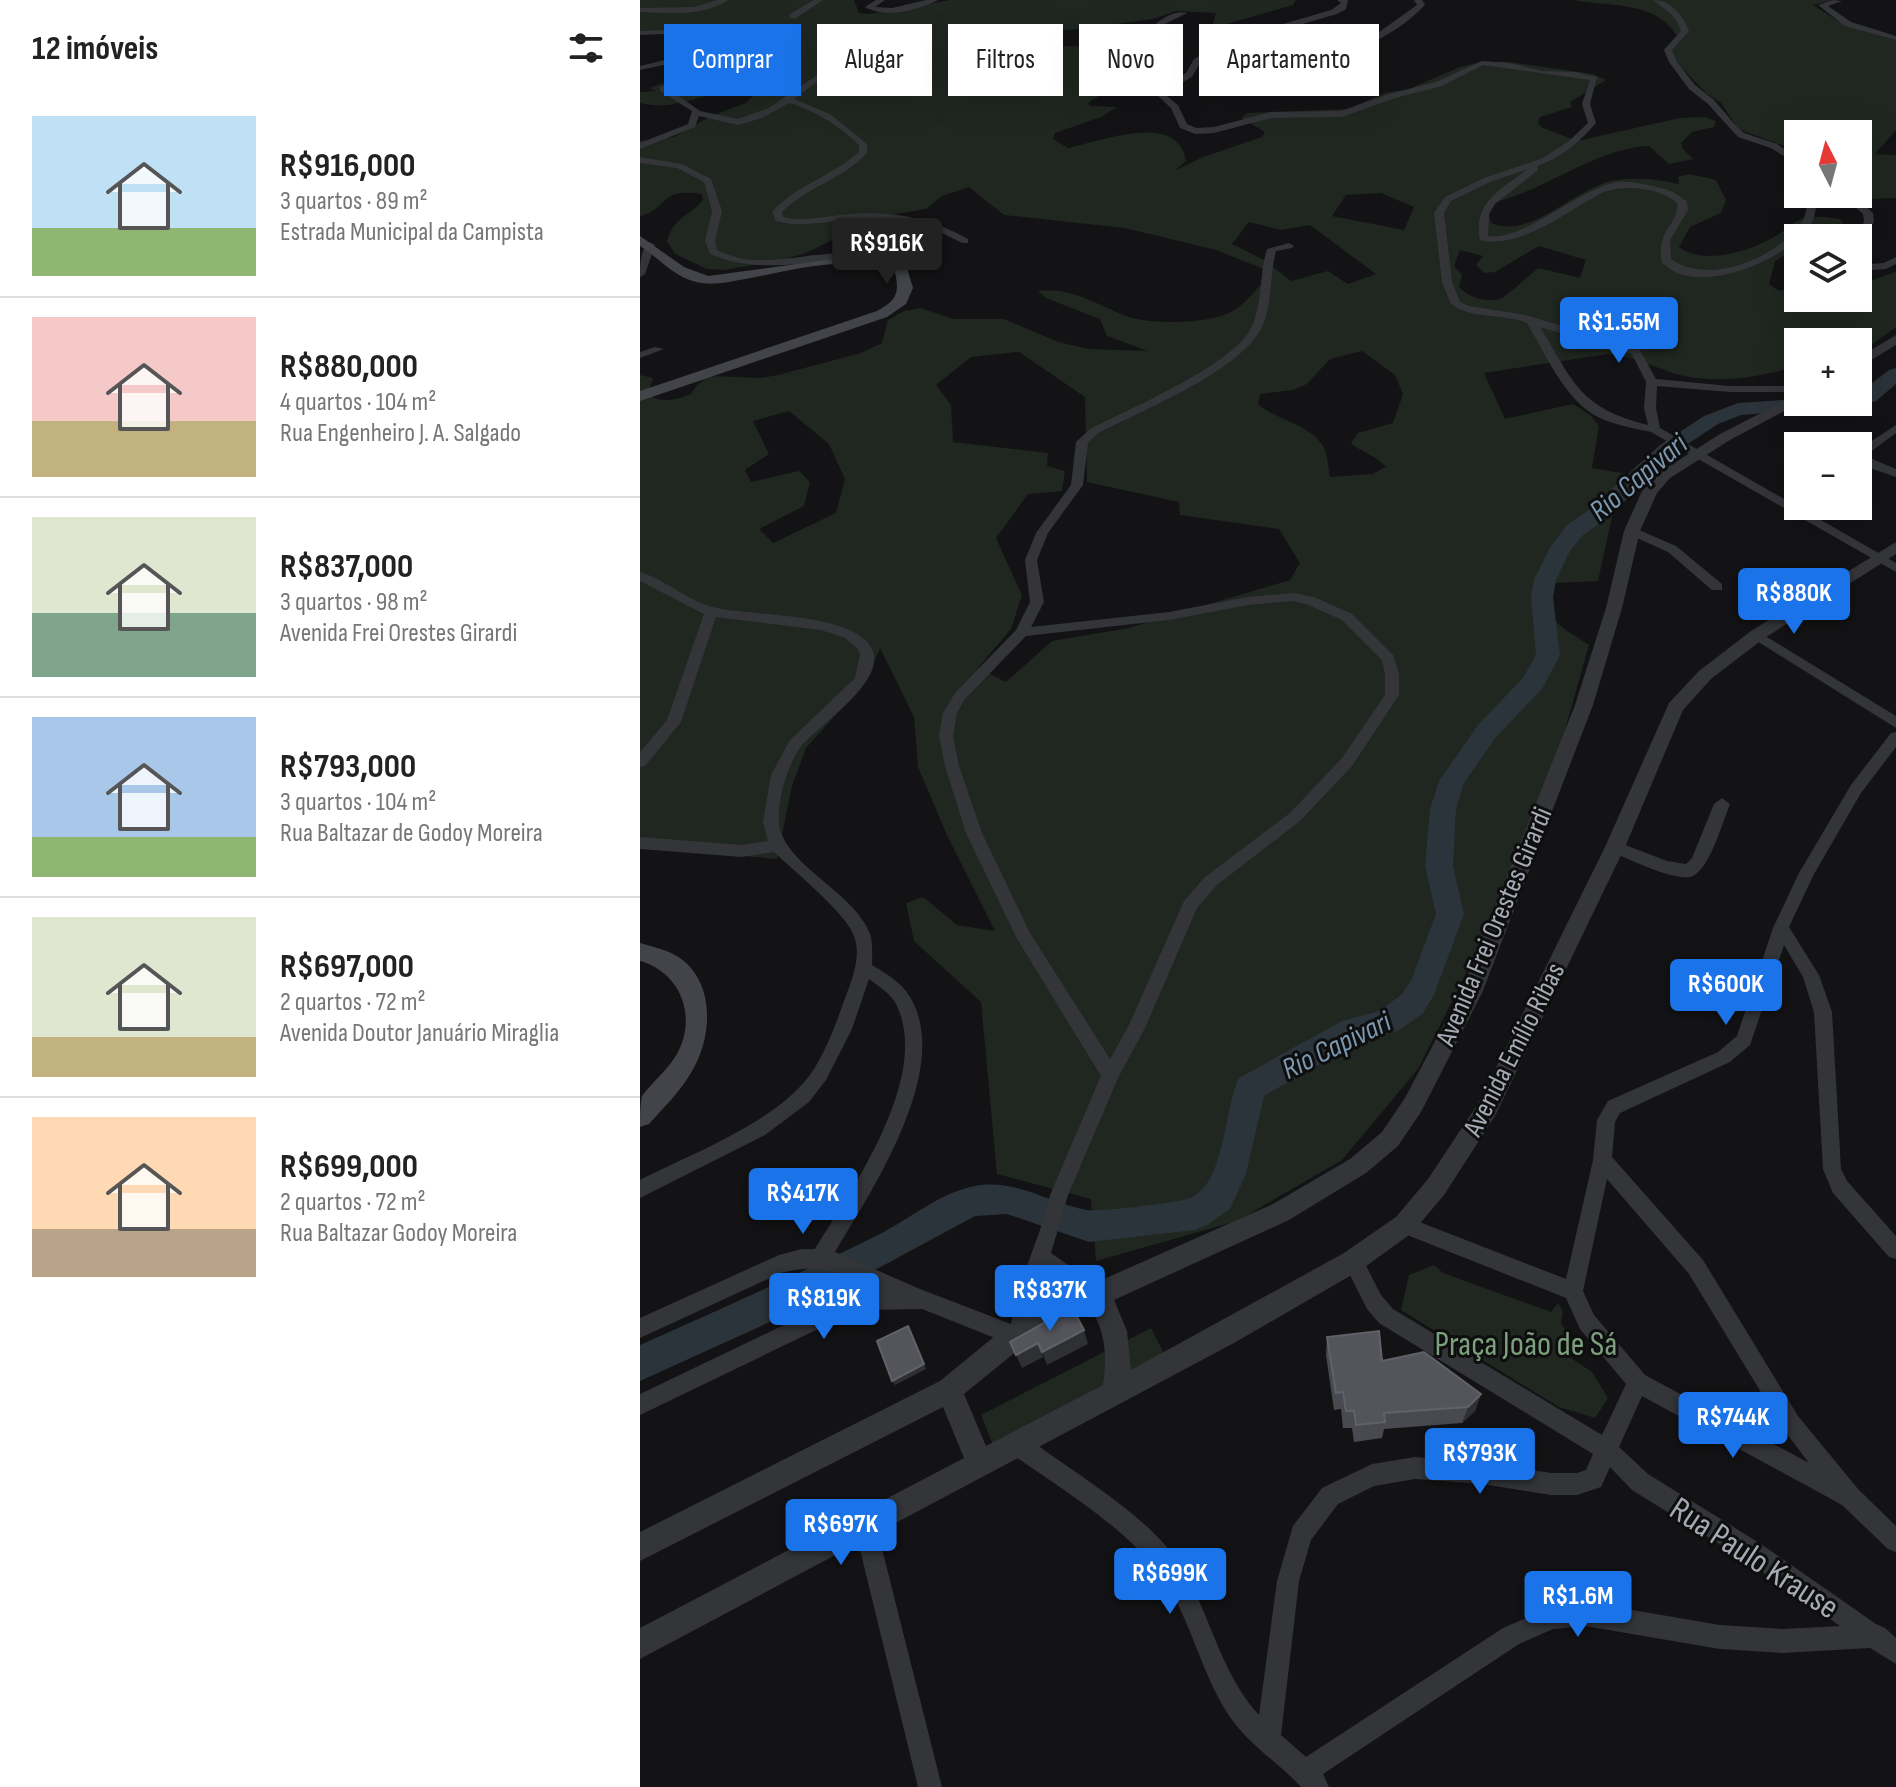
<!DOCTYPE html>
<html lang="pt">
<meta charset="utf-8">
<style>
body{margin:0;font-family:"Sofia Sans Condensed",sans-serif;background:#f6f6f6;color:#222;height:100vh;display:flex;flex-direction:column;font-size:30px;white-space:nowrap}
*{box-sizing:border-box;margin:0}
p{font-size:26px;color:#767676}
.icon{flex:none;width:44px;height:44px;fill:none;stroke:currentColor;stroke-width:2;stroke-linecap:round;stroke-linejoin:round}
.map{position:relative;flex:1;overflow:hidden}
.drawer{display:flex;flex-direction:column;background:#fff;width:640px}
.drawer>*{flex:none}
.hud{position:absolute;left:24px;top:24px;width:760px;height:72px;display:flex;gap:16px}
.needle{width:52px;rotate:354deg}
.controls{position:absolute;left:1144px;top:120px;display:grid;gap:16px}
.controls a{display:grid;place-items:center;width:88px;height:88px;border-radius:0px;background:#fff;box-shadow:0 8px 32px #0002;font-size:40px}
.price{position:absolute;translate:-50% -68px;padding:0 18px;border-radius:8px;background:#1a73e8;color:#fff;font-size:26px;line-height:52px;filter:drop-shadow(0 2px 4px #0008)}
.price::after{content:'';position:absolute;left:50%;top:48px;width:24px;height:18px;margin-left:-12px;background:inherit;clip-path:polygon(0 0,100% 0,50% 100%)}
.price.active{background:#222;color:#fff}
ul{padding:0;list-style:none}
li{display:flex;align-items:center;gap:24px;height:200px;padding:0 32px}
li+li{border-top:2px solid #e0e0e0}
li span{display:grid;place-items:center;flex:none;width:224px;height:160px;border-radius:0px;color:#555}
li>.icon{margin-inline-start:auto}
span .icon{width:96px;height:96px;fill:#fffc;stroke-width:1}
li b{font-size:34px}
h2{display:flex;justify-content:space-between;align-items:center;height:96px;padding:0 32px;font-size:34px}
.chip{padding:0 28px;border-radius:0px;background:#fff;box-shadow:0 8px 32px #0002;font-size:28px;line-height:72px}
.chip.active{background:#1a73e8;color:#fff}
main{display:flex;flex:1;min-height:0}
.map>svg:first-child{display:block}
.green{fill:#1f2720;fill-rule:evenodd}
.lines{fill:none;stroke-linecap:round;stroke-linejoin:round}
.river{fill:#2b343a;fill-rule:evenodd}
.minor{fill:#343539;fill-rule:evenodd}
.tertiary{fill:#343539;fill-rule:evenodd}
.secondary{fill:#424449;fill-rule:evenodd}
.wall{fill:#494a50}
.shaded-wall{fill:#2f3034}
.building{fill:#53555b;stroke:#606269;stroke-width:2}
.labels{text-anchor:middle;stroke-width:6;stroke-linejoin:round;paint-order:stroke}
.street-label{font-size:28px;fill:#a5aab5;stroke:#0e0e0f}
.water-label{font-size:30px;font-style:italic;fill:#7c98b0;stroke:#0e0e0f}
.near-park-label{font-size:34px;fill:#7ca07d;stroke:#0e0e0f}
.near-street-label{font-size:34px;fill:#a5aab5;stroke:#0e0e0f}
</style>
<main>
<section class="drawer">
<h2>12 imóveis<svg class="icon" aria-label="filters" viewBox="0 0 24 24"><path d="M4 7h16M4 17h16"/><circle cx="9" cy="7" r="2"/><circle cx="15" cy="17" r="2"/></svg></h2>
<ul>
<li><span style="background:linear-gradient(#bfe0f5 70%,#8fb573 0)"><svg class="icon" aria-label="home" viewBox="0 0 24 24"><path d="M3 11l9-7 9 7M6 9v11h12V9"/></svg></span><div><b>R$916,000</b><p>3 quartos · 89 m²</p><p>Estrada Municipal da Campista</p></div></li>
<li><span style="background:linear-gradient(#f6c9c9 65%,#c2b280 0)"><svg class="icon" aria-label="home" viewBox="0 0 24 24"><path d="M3 11l9-7 9 7M6 9v11h12V9"/></svg></span><div><b>R$880,000</b><p>4 quartos · 104 m²</p><p>Rua Engenheiro J. A. Salgado</p></div></li>
<li><span style="background:linear-gradient(#dfe7d0 60%,#7fa58c 0)"><svg class="icon" aria-label="home" viewBox="0 0 24 24"><path d="M3 11l9-7 9 7M6 9v11h12V9"/></svg></span><div><b>R$837,000</b><p>3 quartos · 98 m²</p><p>Avenida Frei Orestes Girardi</p></div></li>
<li><span style="background:linear-gradient(#a9c7e8 75%,#8fb573 0)"><svg class="icon" aria-label="home" viewBox="0 0 24 24"><path d="M3 11l9-7 9 7M6 9v11h12V9"/></svg></span><div><b>R$793,000</b><p>3 quartos · 104 m²</p><p>Rua Baltazar de Godoy Moreira</p></div></li>
<li><span style="background:linear-gradient(#dfe7d0 75%,#c2b280 0)"><svg class="icon" aria-label="home" viewBox="0 0 24 24"><path d="M3 11l9-7 9 7M6 9v11h12V9"/></svg></span><div><b>R$697,000</b><p>2 quartos · 72 m²</p><p>Avenida Doutor Januário Miraglia</p></div></li>
<li><span style="background:linear-gradient(#ffd9b3 70%,#b9a48a 0)"><svg class="icon" aria-label="home" viewBox="0 0 24 24"><path d="M3 11l9-7 9 7M6 9v11h12V9"/></svg></span><div><b>R$699,000</b><p>2 quartos · 72 m²</p><p>Rua Baltazar Godoy Moreira</p></div></li>
</ul>
</section>
<div class="map">
<svg width="1256" height="1787" viewBox="0 0 1256 1787">
<rect width="100%" height="100%" fill="#131315"/>
<!-- green -->
<path class="green" d="M0,0h214l5,13 11,1 81,-14h345l-3,5 -69,20 -11,-1 3,-11 -40,-2 -23,8 -74,10 -28,2 -41,-4 -47,10 -2,5 23,11 12,1c29,-4 124,-20 140,11l-5,11 -42,26v4l29,1 -17,10 -46,16 -2,6 15,9c32,-6 110,-38 118,13l-12,10 29,-14 59,-20 3,-5 -24,-14 7,-5 100,-4 37,-16 24,-4 51,-22 21,-5h28l84,12 13,6 -36,22 2,5 -32,10 -2,5 3,5 36,14 103,-23 24,-1 12,4 -2,6 -22,5 -11,11 2,6 10,10 -24,5 -20,-18c-53,2 -102,44 -154,56l-6,13 2,8c40,17 81,-33 120,-42 23,-4 46,-2 68,3l-1,-7 11,-3 27,6 10,20 -5,13 -31,14 -11,20c24,19 72,4 97,-11 9,-5 16,-14 26,-17 13,-4 25,-2 38,0l5,7 -28,12h-19v9l-23,14 -6,23 10,7 19,-4v11h60v-20l15,2 23,-8v-23v78l-25,18 -13,4v-7h-60v24c-36,10 -80,19 -118,9 -25,-7 -46,-19 -72,-21l-124,19 21,46 68,-15 17,11 9,11 -7,42 41,7 -21,42 -14,64 -44,2c-17,36 10,45 35,62l-54,191 -117,233 -76,91 -105,61 -141,40 -5,-62 -94,-25 -16,-172 -67,-61 -8,-38 17,-6 34,28 38,6 -49,-98 -28,-66 -4,-50 -34,-69 -14,33 -60,67 -14,38 -15,73 -137,-12v-472l13,3 -5,16c14,10 27,6 43,0l6,-9 12,-9 51,2 18,-3 83,-22 21,-10 6,-23 16,-9 17,-3 32,11h51l54,23 31,7 59,2 -41,-15 -7,-17 -54,-21 -8,-7c31,-5 60,14 88,25 24,9 83,8 105,-4 14,-7 25,-23 36,-34l-1,-8 -50,-20 -91,-22 -121,-13 -35,-28 -27,9 -16,13 -30,5 -30,9 -60,30 -32,9 -51,8 -16,-1 -32,-15 -8,-13c6,-23 22,-25 36,-41l-1,-6c-44,-7 -33,15 -62,22v-75l34,-4 37,-21 35,-13 10,-11c-31,-14 -71,23 -116,11v-11l16,-1 -7,-3 75,-25 9,-5 -6,-11 3,-4 34,-12 -30,-5 -94,8zM741,193l33,14 -10,23 -72,-14 14,-21zM609,222l32,8 29,-5 66,49 -28,10 -20,-13 -37,10 -27,-21 -32,-16zM899,246l47,14 -6,18 -42,-10c-7,6 -31,28 -36,30 -13,6 -35,-1 -43,-11l3,-12 -8,-9 6,-16 23,6 -7,9 8,8 11,-1zM722,351l33,24 8,19 -10,29 -35,10 -7,10c11,10 25,12 35,24l-14,7 -42,3c-2,-9 -2,-24 -7,-31 -13,-22 -47,-26 -65,-42l2,-10 33,-4 14,-6 23,-25zM379,352l66,45 2,85 92,20 1,13 99,14 21,34 -10,17 -161,48 -77,13 -46,41 -28,-14 33,-39 11,-34 -26,-57 32,-44 34,-3 3,-20 -18,-5 1,-13 -95,-11 -2,-37 -15,-20 35,-28zM149,411l40,33 16,35 -9,34 -63,30 -14,-14 45,-23 6,-24 -11,-11 -48,11 -6,-12 24,-16 -16,-33z
M933,0h260l-20,5 25,16 58,16v93l-21,24 21,1v43l-30,1 -13,-5h5v-60h-60v17l-60,-22 -17,-26 -15,-10 -42,-44 13,-13c-21,-36 -69,-29 -104,-36z
M794,1265l9,8 108,39 7,-9 5,8 -2,12 13,20 -3,15 21,14 16,26 -13,20 -36,-11 -158,-97 8,-35z
M511,1328l14,28 -172,89 -12,-30z"/>
<g class="lines">
<!-- river -->
<path class="river" d="M1256,368v16l-20,17 -11,4 -124,10 -23,9 -44,29 -69,67 -22,15 -13,16 -14,29 -3,17 7,58 -18,34 -46,48 -32,46 -8,26 -3,57 11,48 -30,81 -11,18 -25,18 -38,10 -96,55 -18,78 -16,35 -23,16 -12,5 -106,12 -82,-28 -32,2 -150,81 -185,84v-36c80,-36 160,-71 238,-110 32,-16 61,-42 97,-49 41,-8 73,17 112,24 11,2 92,-7 103,-12 36,-15 33,-87 49,-120l103,-57 37,-10 22,-16 10,-14 25,-67 -11,-48 5,-57 9,-28 39,-56 45,-47 13,-23 -5,-58 3,-17 15,-31 18,-24 22,-15 71,-65 44,-29 34,-13 60,-4v3h60v-8l31,-24z"/>
<!-- minor -->
<path class="minor" d="M78,0h10c-25,17 -59,13 -88,12v-4l54,-1z
M174,0h9l-27,18h-6v-4z
M236,0h9l-10,7 17,1 34,-8h12c-20,10 -52,19 -73,7z
M697,0h11l-2,9 -9,5 -103,30 -34,19 -8,14 -29,16 15,12 9,19 9,4 18,-1 57,-15 70,-1 48,-17 47,-12 46,-21 27,2 33,8 33,1 22,5 -7,27 6,19c-16,19 -35,35 -59,43l1,4 -43,34 -6,10 -1,22c35,6 90,-47 129,-54 10,-1 21,1 31,3 15,3 28,6 39,17l1,8 -18,30 1,19c37,27 104,0 129,-35 7,-8 7,-20 8,-30h10c-2,10 -2,22 -7,30 -21,33 -95,65 -134,49 -5,-2 -10,-7 -15,-10 -7,-34 18,-38 15,-60 -18,-15 -48,-18 -71,-12 -38,18 -83,59 -126,49 -8,-38 22,-51 48,-71l-38,13 -39,19 -7,12 8,69 8,20 9,4 57,9 114,35 16,29 74,7h68v6h-68l-73,-6 -1,22 4,20 236,135v9l-245,-140c-23,-5 -51,-9 -69,-26 -24,-22 -39,-56 -55,-83 -24,-10 -55,-3 -76,-19l-9,-22 -8,-69 11,-16 39,-19 59,-20 26,-17 19,-18 -6,-19 8,-24 -107,-15 -41,21 -47,12 -53,19 -71,1 -57,15 -19,1 -15,-6 -9,-20 -25,-23 16,-13 2,-7 -17,-33c9,-10 27,-23 40,-19l-24,12 -8,7 17,33 -3,10 -14,10 4,4 27,-16 8,-14 34,-19 103,-30 10,-7zM900,327l92,27 14,28 -2,26 4,17c-68,-17 -74,-42 -108,-98z
M774,0h8l3,5c-34,36 -84,52 -130,65l-4,-2 84,-33 42,-30z
M1013,0c18,0 30,15 36,31l-17,19 5,12 18,23 19,15 23,27 7,6 33,11 21,14v7l-27,-17 -33,-11 -30,-33 -19,-15 -20,-27 -5,-12 17,-19c-5,-16 -16,-22 -28,-31z
M1193,0l9,1 -14,5 23,16 45,14v4l-51,-14 -27,-21z
M49,29l24,7 15,10 1,11 -6,8 -54,24 31,22 38,8 31,-11 57,-39 3,4 -35,26 36,15 37,30v9c-24,26 -60,34 -85,59l1,5c19,5 38,0 57,-2 47,-5 86,1 128,24v4h-6c-43,-23 -75,-27 -123,-22 -23,2 -41,6 -63,0l-4,-9c24,-27 60,-36 87,-60v-7c-19,-19 -41,-32 -66,-41l-4,-1 -27,15 -24,7 -39,-9 -4,11 -55,22v-6l48,-19 4,-13 -32,-20v-4l57,-26 4,-4 -1,-10 -18,-8v8l-19,14 -43,9v-4l37,-9 18,-13 -2,-7 -6,-4 -47,2v-4z
M0,157l42,7 29,15 11,32 -7,30 2,9c12,5 23,10 37,10 37,3 97,-18 130,1l-5,3c-60,-11 -110,15 -169,-10l-5,-13 7,-30 -8,-29 -27,-14 -37,-5z
M1201,194h11l21,19 1,9 -13,20 -3,1v-5h-4l10,-16 -1,-8z
M10,242l5,3 -10,29 -5,3c0,-12 0,-29 10,-35z
M649,243l5,3 -2,2 -16,3c-7,25 -3,56 -16,80 -24,41 -118,80 -162,102l-10,10 -5,42 -35,48 -11,27 7,42 -13,25 138,-15 79,-15 45,-4 21,4 38,17 41,41 6,19v21l-47,71 -52,55 -83,64 -20,23 -52,120 -27,50 -50,117 -17,58 53,37 3,7 -3,7 -7,3 -7,-3 -45,-33 -16,62 -3,7 -11,6 -93,-37 -56,1 -25,8 -201,97v-21l190,-91 36,-13h13c-37,-16 -57,-28 -98,-17l-141,65v-20l139,-63 23,-6h13c37,-60 117,-173 81,-245 -6,-11 -18,-18 -27,-25l-17,50 -26,51 -17,22 -44,33 -125,63v-18c53,-27 142,-60 174,-111 13,-21 22,-45 30,-68 7,-19 18,-44 10,-65 -7,-22 -61,-66 -80,-84l-32,5 -102,-8v-12l102,8 26,-4 -5,-19 8,-47 19,-35 65,-62 5,-23 -2,-6 -13,-11 -24,-8 -105,-13 -35,105 -36,44 -5,1v-15l27,-32 37,-106 -64,-33v-9c27,8 50,31 77,36 38,8 128,5 152,36 26,34 -52,81 -69,104 -13,18 -23,53 -21,75 4,42 76,69 91,111 3,9 2,21 2,31 12,7 25,15 34,26 52,70 -34,199 -71,261l85,37 91,35 7,-33 22,-61 10,-35 51,-119 -85,-139 -50,-104 -21,-67 -6,-30 4,-23 12,-20 61,-63 14,-28 -5,-42 11,-27 35,-48 5,-43 14,-13c39,-20 143,-64 161,-101 12,-24 8,-54 16,-79zM653,601l13,3 36,16 40,40 3,14v21l-43,63 -52,55 -85,64 -21,24 -55,124 -19,34 -80,-126 -48,-100 -23,-67 -6,-30 4,-23 8,-14 61,-63 143,-16 79,-15z
M1256,257v7l-10,5 -28,2v-6l26,-2z
M15,347l9,2 -24,9v-6z
M1256,425v8l-31,23 31,13v8l-38,-13v-14z
M992,527l44,19 46,38v6h-10l-44,-38 -40,-18v-6z
M1117,631l139,85v12l-144,-90 -2,-3z
M1256,732v15l-35,46 -47,81 -25,53 30,48 13,37 9,157 6,12 49,55v23l-7,-2 -56,-64 -10,-24 -9,-157 -11,-35 -19,-32 -34,100 -20,17 -110,51 -5,9 -3,35 91,103 95,156 60,73 38,37v26l-8,-3 -46,-44 -200,-109 -23,51 29,27 113,70 115,80 9,4 11,10v26l-26,-16 -88,5 -62,-4 -135,-23 -32,3 -34,15 -196,130 6,13h-28c-24,-26 -54,-43 -73,-73 -28,-43 -37,-96 -67,-138 -36,-50 -102,-88 -152,-124l-3,-8 3,-8 8,-3 8,3c47,36 123,79 155,128 30,48 40,109 79,151l18,-134 16,-55 29,-38 50,-24 43,-7 67,5 69,11h26l9,-3 7,-16 -214,-131 -12,-14 -24,-48 3,-7 7,-2 7,2 21,41 12,14 209,126 24,-51 -46,-55 -14,-31 -169,-67 -3,-6 3,-6 7,-3 162,63 27,-119 4,-40 11,-19 110,-49 19,-16 36,-108 26,-55 52,-88 40,-52zM967,1179l82,95 95,156 25,33 -164,-88 -51,-60 -11,-24zM970,1467l22,23 113,70 95,66 -58,3 -62,-4 -135,-23 -32,4 -50,22 -197,129 -25,-22 18,-154 12,-41 27,-36 36,-18 41,-7 67,5 69,11h26l24,-8z
M1082,798l8,6c-7,17 -20,64 -37,72 -17,7 -66,-18 -83,-25l-3,-4 8,-6 52,20 19,3 6,-6 22,-54z
M225,1514l8,3 3,8 66,262h-24l-64,-262 3,-8z"/>
<!-- tertiary -->
<path class="tertiary" d="M1256,335v10l-38,23v-10z
M1158,394v8h3l-71,38 -60,38 -13,15 -17,38 -18,77 -29,97 -111,288 -61,119 -23,34 -32,27 -77,47 -175,80 13,31 4,39 213,-117 52,-36 32,-38 51,-77 126,-255 64,-144 30,-32 52,-40 145,-89v12l-133,85 -52,40 -28,31 -58,137 -130,269 -51,79 -32,38 -50,36 -128,74 -594,316v-31l324,-170 -21,-51 -303,154v-29l300,-151 66,-54 37,-21 230,-102 77,-45 32,-27 23,-34 56,-106 114,-287 31,-97 18,-77 18,-40 18,-19 60,-38zM451,1310c15,22 16,48 12,75l-117,61 -22,-52 60,-49z"/>
<!-- secondary -->
<path class="secondary" d="M0,236l44,31 24,9 147,-20 28,2 24,10 6,20 -7,16 -19,13 -247,84v-10l237,-80c19,-10 23,-18 18,-38 -44,-21 -104,-2 -150,6 -16,3 -33,7 -49,3 -22,-5 -37,-24 -56,-36z
M0,943c14,4 28,7 40,15 36,26 32,80 12,113 -11,20 -28,36 -43,53l-9,3c0,-9 0,-23 2,-31 11,-15 27,-27 36,-44 19,-37 2,-80 -38,-91z"/>
</g>
<!-- wall -->
<path class="wall" d="M687,1337l55,24 99,33 -6,17 -13,12 -78,6 -2,9 -28,4 -2,-14h-9l-2,-19 -7,1 -8,-55z"/>
<!-- shaded-wall -->
<path class="shaded-wall" d="M268,1326l18,43 -31,16 -3,-4z
M444,1330l4,14 -41,21 -5,-13z
M398,1343l5,14 -21,11 -6,-13z
M841,1394l-6,17 -13,12 6,-16z"/>
<!-- building -->
<path class="building" d="M432,1307l12,23 -42,22 -4,-9 -22,12 -6,-13z
M268,1326l16,38 -32,17 -15,-40z
M739,1331l3,30 42,-9 57,42 -13,13 -84,6 1,9 -29,3 -2,-14h-8l-3,-19 -7,1 -9,-56z"/>
<g class="labels">
<!-- street labels -->
<g class="street-label">
<text transform="translate(853 926) rotate(-67)" y="10">Avenida Frei Orestes Girardi</text>
<text transform="translate(873 1049) rotate(-63)" y="10">Avenida Emílio Ribas</text>
</g>
<!-- water labels -->
<g class="water-label">
<text transform="translate(998 477) rotate(-40)" y="10">Rio Capivari</text>
<text transform="translate(696 1045) rotate(-26)" y="10">Rio Capivari</text>
</g>
<!-- near-park labels -->
<g class="near-park-label">
<text x="886" y="1355">Praça João de Sá</text>
</g>
<!-- near-street labels -->
<g class="near-street-label">
<text transform="translate(1115 1557) rotate(33)" y="12">Rua Paulo Krause</text>
</g>
</g>
</svg>
<div class="controls">
<a><svg class="needle" viewBox="-14 -14 28 28"><path d="M0-13l5 13h-10z" fill="#e53935"/><path d="M0 13l5-13h-10z" fill="#767676"/></svg></a>
<a><svg class="icon" aria-label="layers" viewBox="0 0 24 24"><path d="M12 4l9 5-9 5-9-5zM3 14l9 5 9-5"/></svg></a>
<a>+</a>
<a>−</a>
</div>
<b class="price active" style="left:247px;top:286px">R$916K</b>
<b class="price" style="left:979px;top:365px">R$1.55M</b>
<b class="price" style="left:1154px;top:636px">R$880K</b>
<b class="price" style="left:1086px;top:1027px">R$600K</b>
<b class="price" style="left:163px;top:1236px">R$417K</b>
<b class="price" style="left:410px;top:1333px">R$837K</b>
<b class="price" style="left:184px;top:1341px">R$819K</b>
<b class="price" style="left:1093px;top:1460px">R$744K</b>
<b class="price" style="left:840px;top:1496px">R$793K</b>
<b class="price" style="left:201px;top:1567px">R$697K</b>
<b class="price" style="left:530px;top:1616px">R$699K</b>
<b class="price" style="left:938px;top:1639px">R$1.6M</b>
<div class="hud">
<a class="chip active">Comprar</a>
<a class="chip">Alugar</a>
<a class="chip">Filtros</a>
<a class="chip">Novo</a>
<a class="chip">Apartamento</a>
</div>
</div>
</main>
